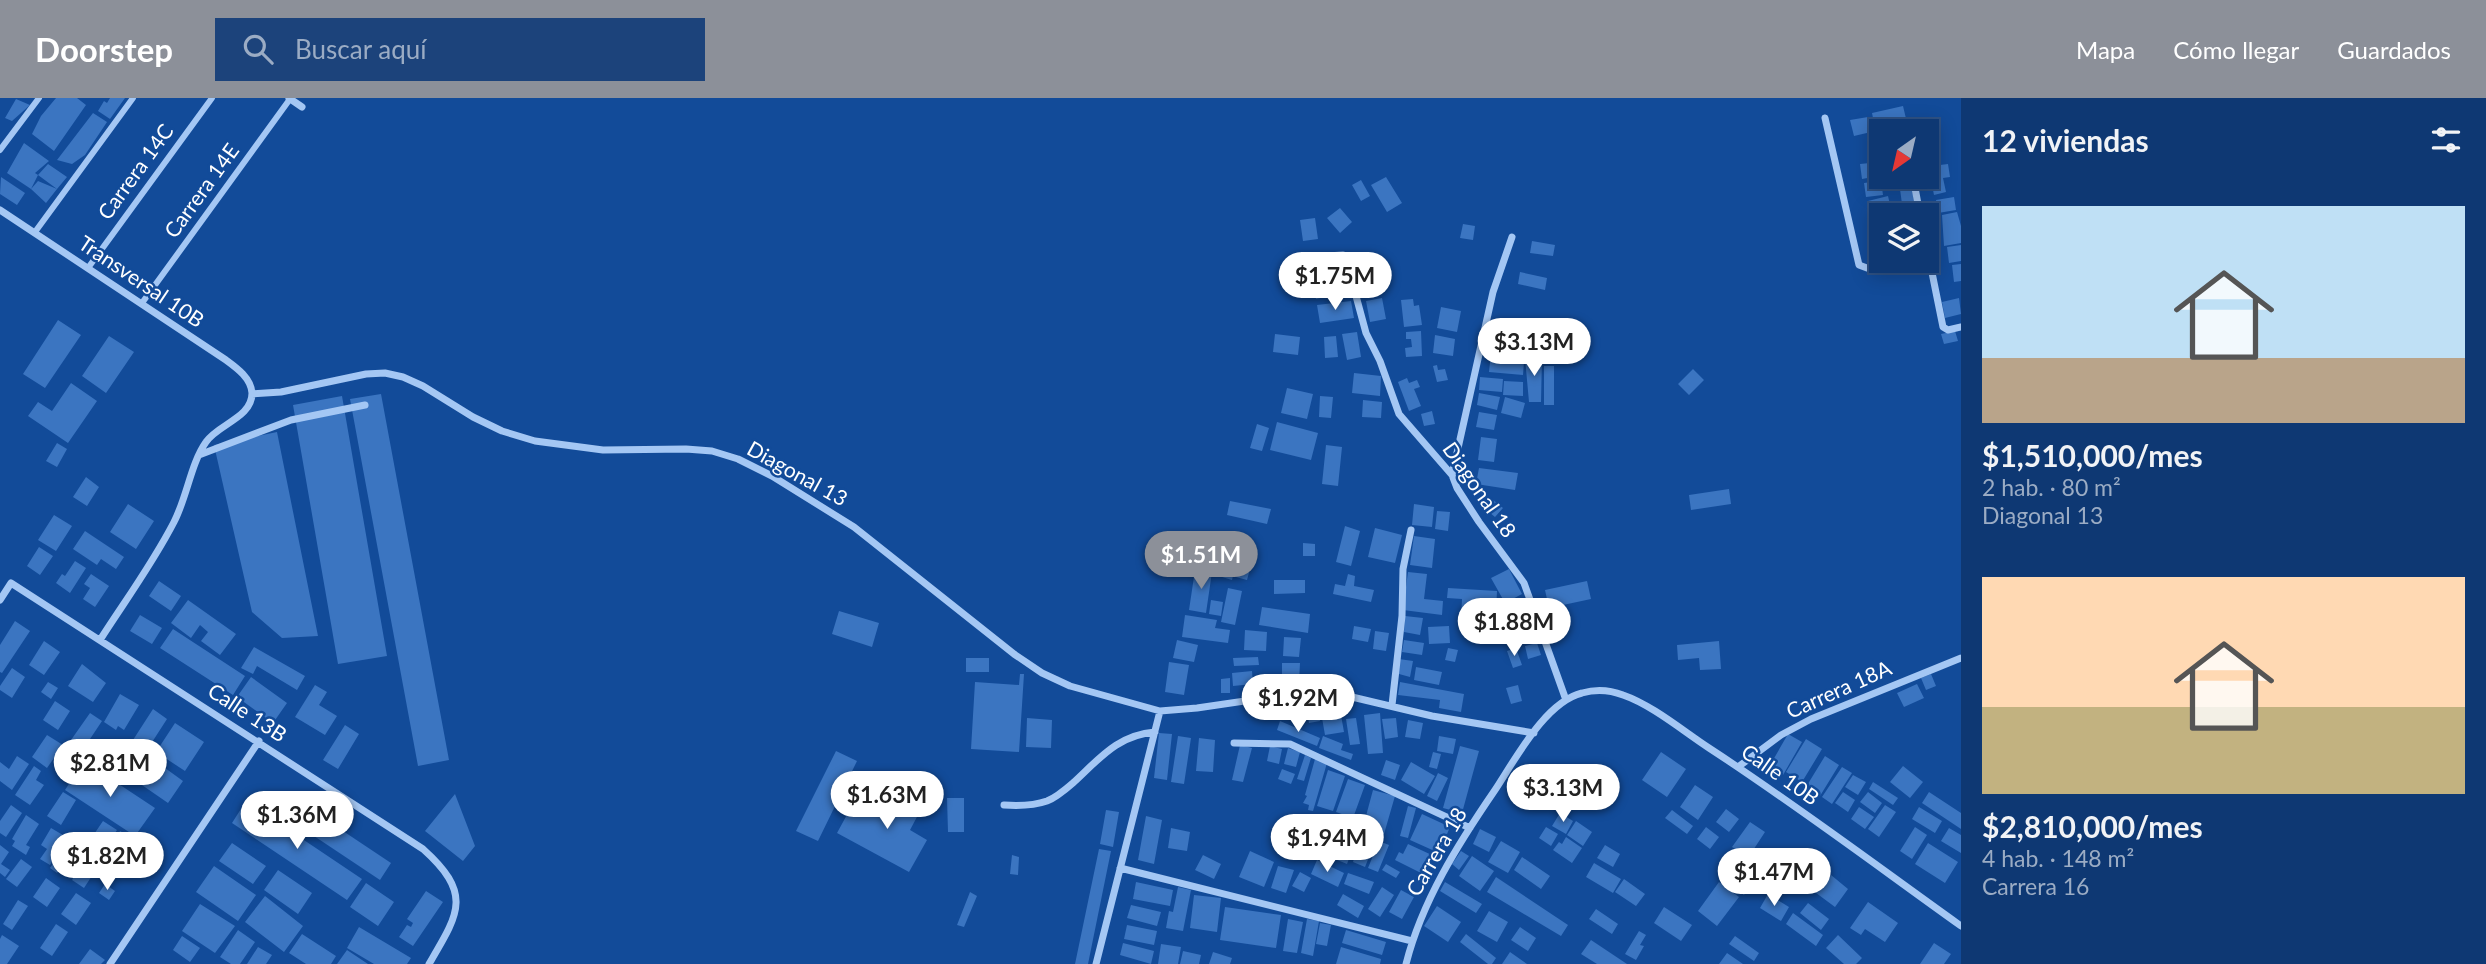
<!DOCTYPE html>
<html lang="es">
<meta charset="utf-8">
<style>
body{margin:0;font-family:Lato,sans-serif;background:#1c437b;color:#f1f3f6;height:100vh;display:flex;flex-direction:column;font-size:26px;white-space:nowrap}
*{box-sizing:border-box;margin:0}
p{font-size:23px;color:#9bacc4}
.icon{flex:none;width:38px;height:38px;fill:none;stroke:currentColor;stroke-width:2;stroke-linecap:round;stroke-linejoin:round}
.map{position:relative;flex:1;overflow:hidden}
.details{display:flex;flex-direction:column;background:#0e3873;width:525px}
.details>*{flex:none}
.needle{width:46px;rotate:214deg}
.controls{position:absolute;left:1869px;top:21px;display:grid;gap:14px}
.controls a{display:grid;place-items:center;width:70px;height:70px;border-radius:0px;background:#0e3873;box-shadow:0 4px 18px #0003,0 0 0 2px #2e5285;font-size:35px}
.price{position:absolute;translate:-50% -60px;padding:0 16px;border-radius:24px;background:#fff;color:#222;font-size:23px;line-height:46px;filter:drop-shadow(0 2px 4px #0008)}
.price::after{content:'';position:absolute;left:50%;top:42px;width:21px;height:16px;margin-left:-10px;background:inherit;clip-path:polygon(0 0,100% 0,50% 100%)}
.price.on{background:#8c9099;color:#fff}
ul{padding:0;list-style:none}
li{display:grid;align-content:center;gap:14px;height:371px;padding:0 21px}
li span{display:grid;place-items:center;height:217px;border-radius:0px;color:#555}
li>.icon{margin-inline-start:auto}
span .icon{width:126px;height:126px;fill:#fffc;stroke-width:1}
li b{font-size:30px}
h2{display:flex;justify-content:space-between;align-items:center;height:84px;padding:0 21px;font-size:30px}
header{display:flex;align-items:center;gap:42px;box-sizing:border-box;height:98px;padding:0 35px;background:#8c9099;color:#fff}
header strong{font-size:33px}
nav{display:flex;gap:38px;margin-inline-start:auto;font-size:24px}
.search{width:490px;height:63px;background:#1c437b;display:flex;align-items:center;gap:18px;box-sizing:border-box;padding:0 24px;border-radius:0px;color:#9bacc4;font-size:26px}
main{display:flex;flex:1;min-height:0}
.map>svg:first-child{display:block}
.building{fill:#3b75c1}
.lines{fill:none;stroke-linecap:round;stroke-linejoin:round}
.pedestrian{stroke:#a4c7f4;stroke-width:6}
.minor{stroke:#a4c7f4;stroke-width:7}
.labels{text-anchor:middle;stroke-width:5;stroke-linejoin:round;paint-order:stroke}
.street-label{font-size:21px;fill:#fff;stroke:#124b99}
</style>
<header>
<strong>Doorstep</strong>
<div class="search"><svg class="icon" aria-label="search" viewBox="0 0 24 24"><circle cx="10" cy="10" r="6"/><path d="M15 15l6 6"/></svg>Buscar aquí</div>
<nav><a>Mapa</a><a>Cómo llegar</a><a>Guardados</a></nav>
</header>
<main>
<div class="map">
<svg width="1961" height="866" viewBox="0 0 1961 866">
<rect width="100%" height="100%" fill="#124b99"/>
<!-- building -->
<path class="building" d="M56,0h21l9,7 -32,46 -22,-17 9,-18z
M110,0h15l-15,21 -12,-8 6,-10 3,2z
M16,1l14,6 -18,16 -7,-3z
M1903,8l6,25h-28v6l-4,1 -5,-25z
M93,15l14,9 -22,33 -13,9 -15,-4z
M1868,19l3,15 -17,4 -4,-16z
M24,45l25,18 -14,12 3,2 -7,14 7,-8 19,8 -11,14 -15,-14 -24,-16z
M1870,65l1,5 5,-1 1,5 -4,1v4l-11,2 -2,-15z
M1940,65v2l8,-1 2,13 -7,1 3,14 -12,3 -6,-30z
M48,66l19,13 -10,12 -19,-14z
M1,79l24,16 -8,12 -17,-11z
M1386,79l16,26 -15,9 -16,-27z
M1891,79h19l2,5 -19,5z
M1361,82l9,16 -9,5 -9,-16z
M1881,83l2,14 -17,2 -2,-14z
M1912,89l2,16 -12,1 -2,-15z
M1888,98l3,13 -20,5 -3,-13z
M1954,99l2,13 -18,3 -2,-13z
M1340,110l12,14 -12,11 -13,-15z
M1957,114l4,14v17l-17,3 -2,-31z
M1881,118v16l-6,1 -4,-14z
M1315,120l3,21 -15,2 -3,-21z
M1463,126l12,2 -2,14 -13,-2z
M1532,143l23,4 -2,11 -23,-3z
M1961,147v16l-12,2 -2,-16z
M1961,166v17l-7,1 -2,-17z
M1520,174l27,6 -2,12 -27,-6z
M1319,178l6,21 -9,2 -1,-7 -6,2 -3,-14z
M1383,184l1,10 -21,3 -1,-10z
M1382,200l4,21 -16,3 -4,-21z
M1959,200l2,16 -16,4 -3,-16z
M1413,201l1,7 5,-1 3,20 -18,2 -3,-27z
M1351,203l3,17 -34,5 -3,-18z
M1441,209l20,4 -4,21 -20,-4z
M58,222l23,15 -36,53 -22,-14z
M1523,222v13l20,-1v-5h16l1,28h-15l-1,-11 -52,1 -1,-24z
M1421,233l1,25 -16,1 -1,-9 7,-1 -1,-8h-5v-7z
M1955,233l3,10 -14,3 -3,-10z
M1357,234l4,25 -14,3 -5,-26z
M1275,236l25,3 -2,18 -25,-3z
M1435,237l20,4 -2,17 -20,-3z
M109,238l25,16 -28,41 -24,-17z
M1336,238l2,21 -13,1 -1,-21z
M1491,254l15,1 -1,8 19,1 -1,13 -34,-3z
M1542,259l-1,45h-12l-4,-44z
M1437,267l1,5 7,-1 3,11 -11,2 -4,-16z
M1544,268h10v39h-10z
M1693,271l11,11 -15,15 -11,-11z
M1354,275l27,3 -1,20 -28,-3z
M1480,279l23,2 -1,13 -23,-2z
M1407,280l2,5 8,-3 3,7 -6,2 7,17 -12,5 -11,-29z
M1504,283l19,1v14l-20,-1z
M71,285l26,18 -29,42 -40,-27 10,-14 14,9z
M1287,290l26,6 -6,25 -26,-6z
M1479,295l21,4 -3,13 -20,-5z
M381,296l68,366 -31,6 -68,-367z
M342,298l45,260 -49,8 -45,-259z
M1320,298l13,1 -2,21 -12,-1z
M1505,299l20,6 -4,15 -20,-5z
M1363,302l19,2 -1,16 -19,-1z
M1432,313l3,13 -11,2 -3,-12z
M1479,314l18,3 -3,15 -18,-3z
M1277,324l41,11 -7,27 -41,-10z
M1257,326l12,4 -7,23 -12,-3z
M277,334l41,204 -36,2 -30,-26 -38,-167z
M1481,339l16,2 -3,23 -16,-2z
M57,345l10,6 -10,18 -11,-6z
M1326,347l16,2 -4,39 -16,-2z
M1479,370l39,5 -3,17 -39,-6z
M86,379l13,10 -12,19 -14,-9z
M1729,391l2,15 -40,6 -2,-15z
M1487,397l16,13 -8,9 -16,-13z
M1230,403l41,8 -4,15 -40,-9z
M128,406l26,17 -18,28 -26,-17z
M1414,406l20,3 -2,20 -20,-2z
M1437,413l13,1 -2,19 -13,-2z
M54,417l18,11 -16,25 -18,-11z
M1345,428l15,5 -9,35 -15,-4z
M1375,430l27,7 -7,28 -27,-6z
M85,433l39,26 -8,12 -15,-10 -4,6 -24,-16z
M1414,438l21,3 -3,29 -22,-3z
M1303,445l12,1v12h-12z
M1204,446l13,5 -6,17 -13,-4z
M39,449l14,9 -13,19 -13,-9z
M1226,449l13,3 -7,30 -13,-4z
M1242,457l11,3 -6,22 -11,-3z
M75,463l11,7 -16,25 -14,-10 6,-9 3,2z
M1509,471l13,25 -17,9 -14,-25z
M1195,472l17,2 -6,41 -17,-3z
M1408,474l19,2 -3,25 19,2 -1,14 -39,-5z
M91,476l18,12 -14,21 -12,-8 7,-11 -6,-4z
M1348,476l7,2 -1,10 20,4 -3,12 -38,-8 2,-10 10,2z
M1274,482h31v13l-31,1z
M159,483l22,15 -10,15 -22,-15z
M1587,483l4,18 -42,9 -4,-18z
M1228,490l14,3 -7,34 -14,-3z
M1448,490l49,3 -1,21 -16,-1 -1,11 -18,-2 1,-21 -15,-1z
M188,502l48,34 -16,21 -19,-14 7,-9 -8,-7 -9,13 -20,-15z
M1211,502l12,2 -2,14 -12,-2z
M1530,507l6,33 -19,4 -7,-33z
M1262,509l48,7 -2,19 -49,-8z
M839,513l40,12 -7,24 -40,-13z
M140,517l22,13 -10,16 -22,-13z
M1185,517l32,5 -2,8 15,2 -2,13 -46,-6z
M1405,518l18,2 -3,17 -16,-3z
M15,523l15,10 -28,42 -2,-1v-27z
M1354,528l17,3 -3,13 -16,-3z
M1449,528l1,17 -21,1 -1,-17z
M173,531l72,47 -12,19 -73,-47z
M1245,532l22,2 -1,19 -22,-1z
M1375,533l14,2 -3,18 -13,-2z
M1284,539l17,1 -2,19 -16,-1z
M1177,542l21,5 -4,17 -21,-4z
M1404,542l20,3 -2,12 -20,-3z
M44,543l16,11 -16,23 -15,-10z
M1719,543l2,28 -21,1 -1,-12 -21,2 -1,-15z
M1537,545l4,12 -13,4 -3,-13z
M254,549l51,29 -8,14 -40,-24 -4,8 -12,-6z
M1448,550l10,2 -3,12 -10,-2z
M1516,550l6,17 -9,3 -6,-17z
M1258,559l1,8 -25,1 -1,-8z
M966,560h23v14h-23z
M1399,561l14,2 -3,16 -11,-3z
M1169,564l20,3 -5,30 -19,-3z
M1282,565h18l-1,20h-17z
M82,566l24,19 -13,19 -25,-16z
M1416,569l26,5 -3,13 -25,-5z
M12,570l13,9 -13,21 -12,-8v-4z
M1252,573l1,13 -20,2 -1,-13z
M1020,576h4l-5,78 -48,-3 4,-67 44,3z
M1931,576l5,12 -10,4 -5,-12z
M251,579l36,26 -14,20 -36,-26z
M1230,580v15h-9v-14z
M48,584l10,6 -7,11 -10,-7z
M1400,584l64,12 -3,18 -22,-4 1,-8 -42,-5z
M1917,586l7,14 -20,9 -7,-14z
M315,587l12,7 -8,13 18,11 -12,19 -30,-18z
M1518,587l4,16 -11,3 -5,-16z
M120,596l19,11 -15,25 -6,-4 -2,4 -12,-8z
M1338,600l6,34 -19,3 -6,-34z
M1298,601l3,17 -19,3 -3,-17z
M1316,601l4,22 -11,2 -4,-22z
M55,603l15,10 -12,19 -15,-10z
M153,611l14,10 -20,31 -14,-10z
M90,615l12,8 -18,27 -13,-8z
M1380,615l3,40 -15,1 -4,-39z
M1027,620l25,2 -1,28 -25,-1z
M1356,620l4,26 -10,1 -4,-26z
M1396,620l2,19 -13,2 -3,-20z
M1408,622l15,3 -3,16 -15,-2z
M1280,623l40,17 -3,8 -40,-16z
M175,625l29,19 -19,29 -29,-19z
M345,627l14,9 -21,35 -15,-9z
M1159,635l13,1 -5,46 -13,-2z
M1788,636l14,8 -19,33 -14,-8z
M47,637l16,10 -16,23 -15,-11z
M1178,638l13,2 -7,46 -13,-2z
M1323,638l20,8 -2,6 12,4 -2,6 -32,-12z
M1439,638l17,3 -3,15 -16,-3z
M1199,640l16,2 -2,32 -17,-1z
M1806,641l16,10 -20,33 -16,-10z
M1240,647l12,3 -9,34 -11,-2z
M1270,648l12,3 -3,15 -12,-3z
M1460,648l19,5 -17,62 -19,-5z
M1288,650l12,4 -4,15 -12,-3z
M836,653l21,10 -39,80 -22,-10z
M1433,654l8,2 -4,15 -8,-2z
M1661,654l25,17 -19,28 -25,-17z
M1305,657l6,3 -7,23 -7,-2z
M17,658l12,8 -17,26 -12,-9v-19l9,7z
M1825,658l14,9 -19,31 -14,-9z
M1315,661l12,4 -14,48 -5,-1 1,-5 -6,-2 4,-7 -2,-1z
M154,662l29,21 -15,22 -29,-20z
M1386,662l14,5 -5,15 -14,-5z
M84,663l71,47 -20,28 -70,-46z
M1411,664l24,14 -11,18 -23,-14z
M34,668l7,5 -5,9 8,5 -14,20 -15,-10z
M1903,668l20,16 -13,16 -20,-16z
M1842,669l10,6 -20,31 -10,-7z
M1282,671l13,5 -4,10 -13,-5z
M1328,672l17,6 -12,35 -16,-5z
M1438,675l10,5 -11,23 -10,-5z
M1853,677l13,7 -8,13 -13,-8z
M1348,681l17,6 -12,33 -17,-6z
M1873,684l25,16 -5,7 -24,-16z
M1695,687l18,12 -15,23 -18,-13z
M908,692l18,10 -16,30 17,10 -18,32 -72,-39 18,-33 37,19z
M1373,692l22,6 -11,38 -21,-7z
M283,693l108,72 -11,17 -108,-72z
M63,694l13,8 -15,25 -14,-9z
M1843,694l12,8 -7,12 -13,-9z
M1868,694l14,11 -7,10 -15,-11z
M1929,694l32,21v16l-39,-26z
M455,696l20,52 -12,15 -38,-30z
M947,700h17v34h-16z
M246,703l116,78 -15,21 -115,-77z
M11,707l11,8 -16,24 -6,-4v-12z
M1885,707l11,7 -17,25 -11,-8z
M1408,708l8,2 -8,30 -8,-2z
M1859,709l15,10 -9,12 -14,-10z
M1919,709l23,14 -7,12 -23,-14z
M1726,711l13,10 -10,13 -13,-10z
M1106,712l13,2 -6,35 -13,-3z
M1672,712l21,16 -6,8 -22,-16z
M1560,715l13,8 -7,13 -14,-8z
M1422,716l28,13 -11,26 -29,-13z
M26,717l13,9 -13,21 4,2 -4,8 -14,-9 3,-5 -3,-2z
M1146,718l16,4 -8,44 -16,-4z
M1317,718l10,4 -10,24 -10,-4z
M1332,722l11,5 -13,30 -11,-5z
M103,723l14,9 -15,22 -14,-9z
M1576,723l16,11 -9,14 -16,-11z
M1750,724l15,10 -17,26 -16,-11z
M1546,729l12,7 -7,12 -12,-8z
M1706,729l13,10 -9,12 -13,-10z
M1915,729l12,8 -15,24 -12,-8z
M51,730l17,10 -18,27 -10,-6 7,-10 -6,-4z
M1171,730l19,4 -3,19 -19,-3z
M1949,730l12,7v18l-20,-12z
M1346,731l10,4 -1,3 2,1 -10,27 -12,-5z
M1480,731l16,8 -7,15 -16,-8z
M120,733l26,14 -6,12 -26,-13z
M1361,738l14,6 -4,11 -14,-6z
M1566,739l16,11 -10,15 -19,-13 6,-8 3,2z
M1379,743l10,4 -11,27 -10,-4z
M1501,743l19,11 -12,21 -20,-11z
M232,745l34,23 -13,18 -34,-23z
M1928,745l30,19 -13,21 -30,-19z
M66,746l14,9 -12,19 -7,-5 -4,6 -7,-5z
M1408,746l26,12 -9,19 -30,-15 4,-8 4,2z
M0,747l9,7 -8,12 9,6 -5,7 -5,-4z
M1605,747l15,9 -7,13 -16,-9z
M1099,751l12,2 -23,113h-13z
M1250,753l24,11 -10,25 -25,-10z
M1461,753l8,5 -10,14 -7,-6z
M1356,754l13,5 -4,10 -12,-5z
M89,756l12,8 -17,26 -12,-8z
M1012,757l7,2 -1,18 -8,-1z
M1203,757l18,9 -7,15 -19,-9z
M1472,758l22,15 -14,20 -21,-15z
M1799,758l19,15 -13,17 -19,-15z
M1522,759l28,19 -9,13 -27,-19z
M21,761l11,8 -15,20 -11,-8z
M1317,762l27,13 -6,14 -27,-13z
M1594,765l27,16 -8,14 -27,-16z
M1386,766l14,8 -4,6 -14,-8z
M214,768l42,29 -18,26 -42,-29z
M1278,768l16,4 -8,23 -15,-5z
M278,772l34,23 -14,21 -34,-24z
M1300,774l11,6 -7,14 -12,-6z
M1737,774l15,11 -8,12 -15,-11z
M1348,775l26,9 -5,12 -25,-10z
M1819,776l9,6 3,-5 17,14 -13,18 -27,-20z
M1496,779l72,48 -7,11 -74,-44z
M46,780l14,10 -13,19 -14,-10z
M1624,781l21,15 -9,12 -21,-14z
M1136,784l37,8 -3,16 -37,-7z
M1445,784l37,22 -6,9 -36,-22z
M1719,784l20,15 -22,29 -19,-15z
M366,785l28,19 -16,24 -28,-19z
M105,786l10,7 -6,9 -10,-7z
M1178,789l13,3 -8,41 -17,-3 3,-17 4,1z
M1382,789l12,8 -14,22 -12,-8z
M1401,792l13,7 -12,22 -13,-7z
M426,793l17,11 -30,44 -14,-9 8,-12 4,2 2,-4 -6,-4z
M970,794l7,4 -13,31 -7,-2z
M76,795l15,10 -15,22 -15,-11z
M1343,796l21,12 -6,12 -21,-13z
M1768,796l21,13 -8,14 -21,-13z
M1194,797l27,3 -4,34 -27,-4z
M265,798l38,30 -19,26 -39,-30z
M18,802l10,6 -16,24 -9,-6z
M1868,804l30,21 -13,19 -20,-13 -4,6 -11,-7z
M1808,805l21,16 -8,11 -21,-17z
M200,806l35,22 -20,27 -33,-22z
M1131,807l30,7 -4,14 -30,-8z
M1437,808l24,16 -13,20 -24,-16z
M1225,809l56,8 -5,33 -56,-8z
M1664,809l28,18 -11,16 -27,-18z
M1596,811l22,15 -6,10 -23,-15z
M1489,813l19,11 -11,20 -20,-11z
M1793,815l30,22 -7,11 -30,-22z
M1288,821l15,3 -6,31 -14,-2z
M1307,821l12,2 -6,35 -12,-3z
M1320,825l11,2 -4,21 -11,-2z
M56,826l12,8 -16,24 -12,-8z
M1127,827l30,6 -3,14 -30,-6z
M359,829l52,31 -4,6h-33l-27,-16z
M1520,829l16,11 -8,13 -17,-11z
M238,832l17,12 -15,22h-9l-11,-7z
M1346,832l40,12 -4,13 -40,-12z
M1639,833l7,4 -6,10 4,1 -8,14 -11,-6z
M302,836l34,22 -5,8h-25l-17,-11z
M1466,836l30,24 -4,6h-4l-28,-22z
M2,837l17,11 -12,18h-7v-25z
M1838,837l24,23 -6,6h-12l-18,-16z
M182,838l18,12 -10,14 -17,-12z
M1735,838l24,17 -5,8 -25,-17z
M1591,842l36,24h-30l-16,-10z
M1123,845l31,8 -3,13 -31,-9z
M1934,845l17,11 -7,10h-24z
M1161,846l20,3 -3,17h-20z
M258,849l14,8 -6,9h-19z
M1341,849l40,12 -1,5h-44z
M90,851l15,11 -4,4h-22z
M347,852l21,14h-31z
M1183,853l18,4 -2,9h-19z
M1213,854l19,6 -2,6h-21z
M1510,854l17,12h-25z
M1727,855l16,11h-24z"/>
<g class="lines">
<!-- pedestrian -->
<path class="pedestrian" d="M0,52l39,-52
M35,134l98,-134
M88,170l124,-170
M142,205l148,-204"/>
<!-- minor -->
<path class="minor" d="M289,0l13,9
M1825,20l34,147 8,3 56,-7
M1913,79l7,38
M0,112l226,150c11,8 25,18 26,33 0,25 -34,31 -46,49 -15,21 -19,55 -32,80 -21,41 -49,79 -74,118
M1927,150l16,79 5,3 13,-3
M1311,159l32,-2 3,4 20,74 14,28 19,53 53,61 5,13 22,34 45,61 42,117
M252,296l29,-2 85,-18 19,-1 18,4 20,9 50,31 29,14 33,10 68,9 83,-1 26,2 26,8 34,17 82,51 160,127 28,19 28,13 90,25 37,-3 96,-14 38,-2 101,24 102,17
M199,357l92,-35 74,-15
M1452,377l41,-183 19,-55
M0,502l11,-17 412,266c50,45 36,64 6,115
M1392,607l10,-89 1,-47 8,-39
M1234,645l56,1 180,84
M1738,669l43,-32 30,-16 150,-61
M1004,707c15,1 29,1 43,-4 10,-4 19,-12 27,-19 26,-24 44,-47 81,-50
M1120,770l292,73
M110,866l149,-223
M1096,866l64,-253
M1406,866c16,-63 52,-120 89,-174 20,-30 50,-88 87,-97 14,-4 28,-3 41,2 29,10 60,36 86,53 86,56 168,118 252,178"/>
</g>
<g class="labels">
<!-- street labels -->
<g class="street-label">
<text transform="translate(136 74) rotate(-54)" y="7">Carrera 14C</text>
<text transform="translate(202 93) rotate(-54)" y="7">Carrera 14E</text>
<text transform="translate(141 184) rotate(34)" y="7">Transversal 10B</text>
<text transform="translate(797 376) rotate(29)" y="7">Diagonal 13</text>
<text transform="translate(1479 392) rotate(55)" y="7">Diagonal 18</text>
<text transform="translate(1839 592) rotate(-24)" y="7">Carrera 18A</text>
<text transform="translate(247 615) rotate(33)" y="7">Calle 13B</text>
<text transform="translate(1780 677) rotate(35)" y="7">Calle 10B</text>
<text transform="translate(1437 754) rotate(-60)" y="7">Carrera 18</text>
</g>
</g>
</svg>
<div class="controls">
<a><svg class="needle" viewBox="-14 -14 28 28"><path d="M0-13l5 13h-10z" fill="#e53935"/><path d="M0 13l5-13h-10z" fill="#9bacc4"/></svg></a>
<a><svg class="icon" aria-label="layers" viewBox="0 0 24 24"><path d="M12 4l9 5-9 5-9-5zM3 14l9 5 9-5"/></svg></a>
</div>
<b class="price" style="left:1335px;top:214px">$1.75M</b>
<b class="price" style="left:1534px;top:280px">$3.13M</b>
<b class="price on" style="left:1201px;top:493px">$1.51M</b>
<b class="price" style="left:1514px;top:560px">$1.88M</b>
<b class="price" style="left:1298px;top:636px">$1.92M</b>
<b class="price" style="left:110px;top:701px">$2.81M</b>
<b class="price" style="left:1563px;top:726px">$3.13M</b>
<b class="price" style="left:887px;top:733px">$1.63M</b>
<b class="price" style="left:297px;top:753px">$1.36M</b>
<b class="price" style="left:1327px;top:776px">$1.94M</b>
<b class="price" style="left:107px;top:794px">$1.82M</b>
<b class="price" style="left:1774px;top:810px">$1.47M</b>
</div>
<section class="details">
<h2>12 viviendas<svg class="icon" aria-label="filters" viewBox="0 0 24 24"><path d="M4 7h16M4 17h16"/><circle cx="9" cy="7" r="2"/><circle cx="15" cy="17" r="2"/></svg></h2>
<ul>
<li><span style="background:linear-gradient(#bfe0f5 70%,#b9a48a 0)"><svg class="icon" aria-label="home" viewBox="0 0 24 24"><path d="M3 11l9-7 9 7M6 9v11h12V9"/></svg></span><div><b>$1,510,000/mes</b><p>2 hab. · 80 m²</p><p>Diagonal 13</p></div></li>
<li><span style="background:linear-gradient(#ffd9b3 60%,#c2b280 0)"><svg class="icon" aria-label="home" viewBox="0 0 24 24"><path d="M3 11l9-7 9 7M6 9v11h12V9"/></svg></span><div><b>$2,810,000/mes</b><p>4 hab. · 148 m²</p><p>Carrera 16</p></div></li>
</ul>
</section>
</main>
